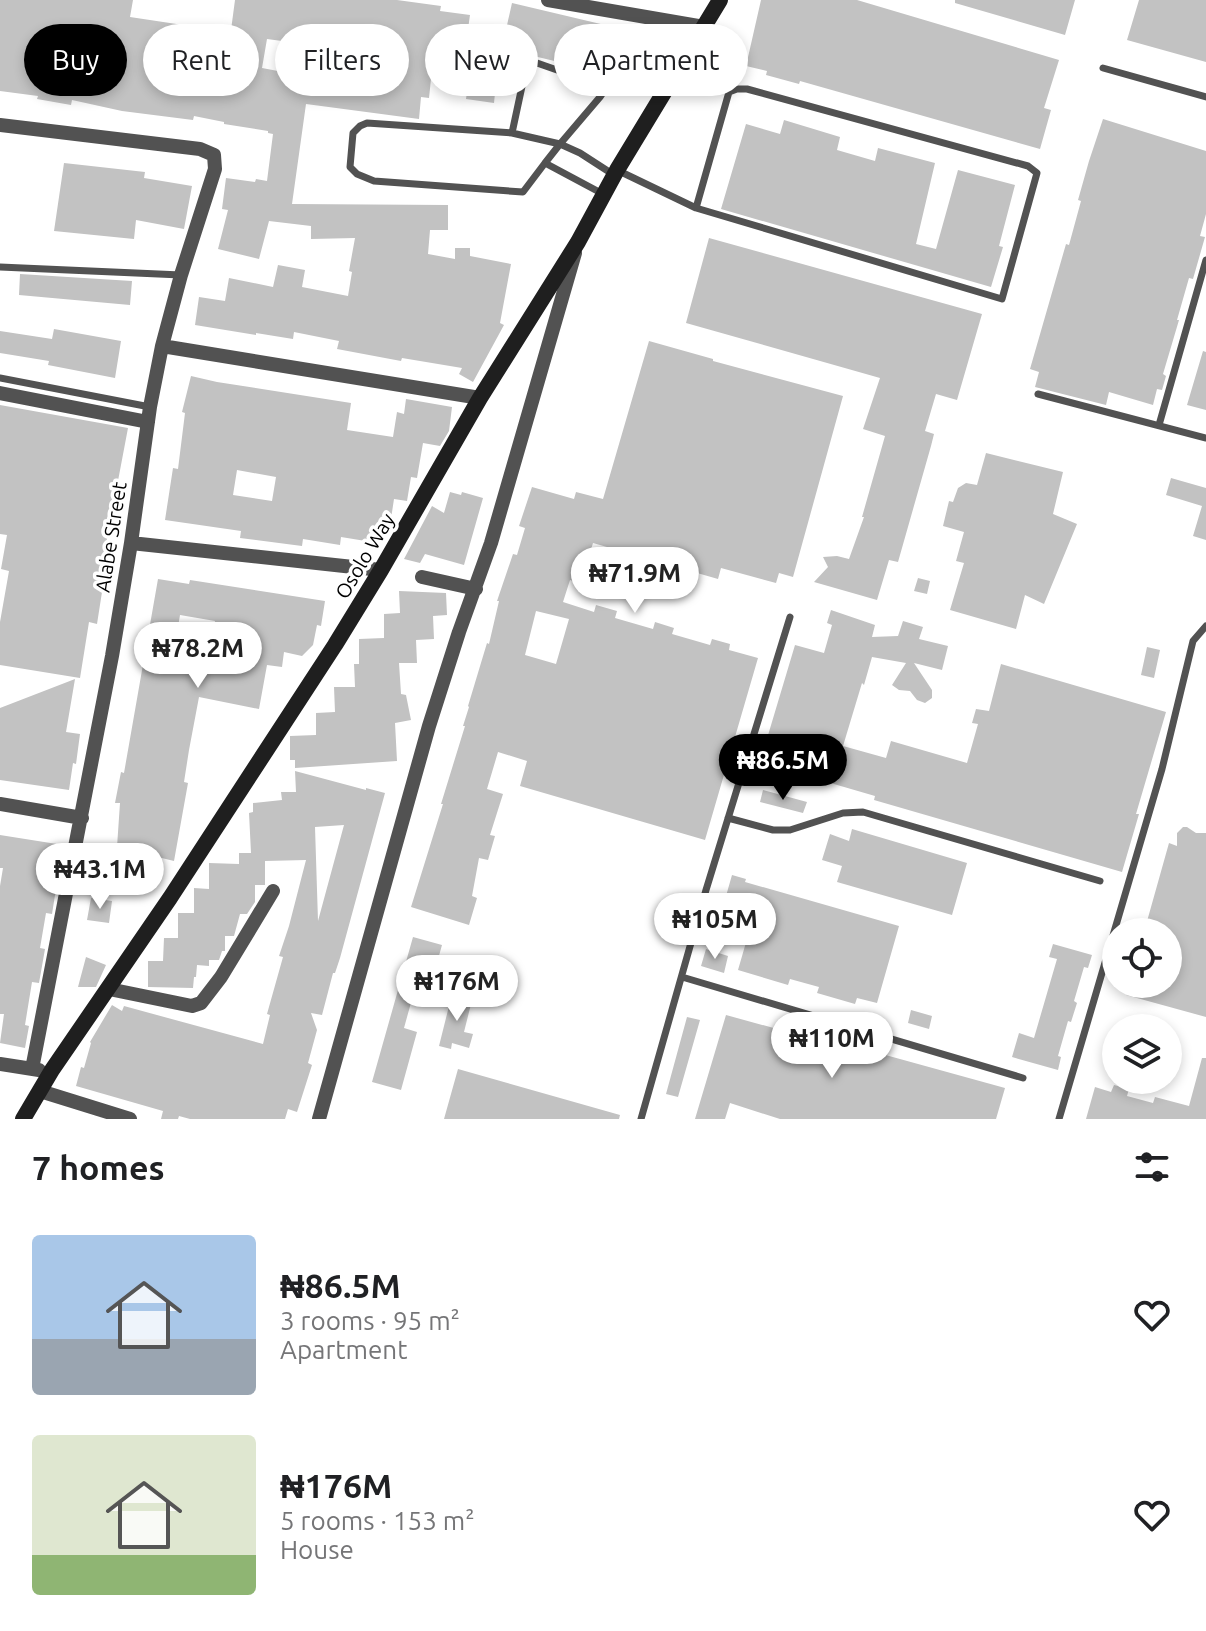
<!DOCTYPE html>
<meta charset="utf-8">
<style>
body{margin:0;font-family:Ubuntu,sans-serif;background:#f2f2f2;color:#202124;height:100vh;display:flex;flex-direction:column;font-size:30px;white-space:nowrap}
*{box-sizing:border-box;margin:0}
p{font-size:26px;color:#757577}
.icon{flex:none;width:44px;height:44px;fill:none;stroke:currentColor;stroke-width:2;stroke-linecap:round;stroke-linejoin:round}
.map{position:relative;height:1119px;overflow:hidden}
.panel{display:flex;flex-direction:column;background:#fff;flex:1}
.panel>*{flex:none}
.top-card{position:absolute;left:24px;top:24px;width:800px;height:72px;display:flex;gap:16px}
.fabs{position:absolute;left:1102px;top:918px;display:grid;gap:16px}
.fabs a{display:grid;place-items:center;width:80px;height:80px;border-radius:50%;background:#fff;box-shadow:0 4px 12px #0003;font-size:40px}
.price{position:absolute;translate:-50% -68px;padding:0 18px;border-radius:28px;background:#fff;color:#222;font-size:26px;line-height:52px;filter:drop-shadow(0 2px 4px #0008)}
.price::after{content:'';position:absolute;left:50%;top:48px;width:24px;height:18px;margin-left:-12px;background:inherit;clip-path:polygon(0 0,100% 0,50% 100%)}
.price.on{background:#000;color:#fff}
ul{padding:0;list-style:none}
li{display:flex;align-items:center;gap:24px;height:200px;padding:0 32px}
li span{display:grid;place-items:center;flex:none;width:224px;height:160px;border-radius:8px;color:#555}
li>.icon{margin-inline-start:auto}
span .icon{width:96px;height:96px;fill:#fffc;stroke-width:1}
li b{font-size:34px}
h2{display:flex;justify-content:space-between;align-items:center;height:96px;padding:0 32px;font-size:34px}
.tag{padding:0 28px;border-radius:36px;background:#fff;box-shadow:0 4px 12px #0003;font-size:28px;line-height:72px}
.tag.on{background:#000;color:#fff}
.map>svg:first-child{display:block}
.building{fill:#c2c2c2;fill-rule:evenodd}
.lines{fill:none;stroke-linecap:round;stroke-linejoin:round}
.lane{stroke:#525252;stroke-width:7}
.street{stroke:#525252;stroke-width:14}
.secondary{stroke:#1f1f1f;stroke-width:16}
.labels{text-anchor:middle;stroke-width:7;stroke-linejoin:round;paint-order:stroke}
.street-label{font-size:20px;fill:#000;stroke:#fff}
</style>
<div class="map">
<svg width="1206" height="1119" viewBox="0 0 1206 1119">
<rect width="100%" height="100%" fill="#fff"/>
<!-- building -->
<path class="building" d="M0,0h133l-3,17 73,11 -3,21 3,1 -3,19 27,4 4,-29 -5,-1 3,-14 2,1 4,-30h162l44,6 -1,5 30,4 -2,14 37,5 7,-31 152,36 -4,15 -40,-10 -7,31 -92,-22 -12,34 -13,-4 -2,20 -28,-4 2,-15 -37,-5 -2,19 -8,-1 -2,22 -113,-15 -14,100 156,1v25h-18l-2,24 27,5v-11h15v8l41,8 -11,59 4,2 -31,57 -14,-8 3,-6 -60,-10 -1,3 -64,-12 2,-8 -45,-9 -1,7 -37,-6v2l-61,-10 4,-28 26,4 4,-23 44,9 5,-22 27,5 -3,17 46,9 4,-24 -3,-1 6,-33 -44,1v-13l-42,-5 -10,38 -41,-10 10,-39 -6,-1 4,-31 29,4 1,-3 11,2 6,-47 -5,-1v-2l-44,-7v-2l-30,-6 -1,4 -71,-9 -50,-11 -1,5 -34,-6 1,-3 -38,-5zM267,39l52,7 -4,32 -53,-10z
M761,0h96l202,60 -15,48 7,2 -11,39 -240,-68 -1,3 -33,-9 1,-4 -21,-5z
M955,0h120l-10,35 -110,-32z
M1139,0h67v62l-79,-22z
M1103,119l103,32v63l-6,22 5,1 -12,42 -4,-1 -12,42h2l-16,54 3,2 -4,14 -5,-1 -4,16 -44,-13 -3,13 -71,-18 4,-15 -9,-3 36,-125 3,1 12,-44 -3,-1 11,-39z
M784,120l56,17 -3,13 38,11 3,-13 57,15 -19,81 20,5 22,-79 57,15 -16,61 4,1 -12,40 -270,-78 25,-85 34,10z
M64,163l81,9 -1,6 48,8 -8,43 -48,-9 -2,19 -80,-8z
M709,238l273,76 -25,86 -21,-6 -11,37 9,3 -3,12 -33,116 -9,-2 -12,40 -63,-18 14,-15 -5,-10 14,-1 12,3 15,-42h-2l23,-81 -22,-7 17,-51 -194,-55z
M20,274l112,7 -2,24 -111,-10z
M54,329l67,12 -6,37 -67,-13 1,-4 -49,-8v-22l52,8z
M649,341l64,18v2l130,35 -50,181 -14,-4 -3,10 -55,-15 -3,11 -125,-36 -12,40 -11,-3 -7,22 31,10 2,-7 21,6 -2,7 38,11 2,-7 19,6 -2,6 38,11 2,-6 18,5 -1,6 29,8 -53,182 -185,-54 7,-25 -29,-9 -11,37 16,5 -13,41 5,1 -7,24 -9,-2 -7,38 5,2 -8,27 -58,-18 32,-103h-2l24,-78h-2l6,-19 -1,-1 19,-63 2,1 10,-43h-2l16,-47 4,1 8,-27 -6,-2 13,-39 42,12 2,-7 27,7zM536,611l33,8 -13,45 -31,-9z
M1203,351l3,1v58l-19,-5z
M191,376l26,6 134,21 -4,27 46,7 4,-25 7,2 2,-15 46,8 -3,24 -9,15 -17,-3 -6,35 -6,-1 -4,24 -13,-2 -5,33 -9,-1 -2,12 -37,-6 -1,8 -37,-6 -1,7 -62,-8 1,-7 -76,-11 8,-52 5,1 7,-56 -3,-1zM237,470l39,7 -4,24 -39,-6z
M0,405l128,23 -25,132h4l-10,64 -8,-2 -9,56 -80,-13v-43l9,-51 -8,-2 6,-34 -7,-1z
M986,453l77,19 -10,42 24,10 -33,80 -19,-9 -9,34 -66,-19 14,-47 -8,-2 8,-29 -21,-6 6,-25 4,1 5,-14 8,-5 11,2z
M1171,478l35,10v52l-13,-4 9,-30 -36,-11z
M450,492l11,3 1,-3 21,6 -19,67 -39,-11 -5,9 -16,-4 28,-53 12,7z
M918,578l12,3 -3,13 -13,-3z
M158,579l31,5 1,-4 135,21 -4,25 -4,-1 -4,20 -11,11 -18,-4 -2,15 -15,-2 -8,44 -60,-12 -10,53 -5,32 4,1 -14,78 -57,-14 3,-44h-5l6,-31 3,1zM180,615l35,6 -5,23 -34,-5z
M399,591l47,2 1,22 -14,1 1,23 -18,1 1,23h-18l2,31 5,1 5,25 -16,3 2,38 -102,7v-8h-5v-24l26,-1v-22l19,-1 -1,-25h21l-1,-23h5v-25l25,-1v-24l16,-1z
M831,610l44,15 -3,12 26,-1 5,-15 20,6 -4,12 29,7 -6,24 -28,-7 18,27v8l-7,5 -8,-3 -7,-9 -11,-1 -7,-5 14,-22 -34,-6 -8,28 -2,-2 -19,63 43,12 5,-17 76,22 11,-39 -6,-1 4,-14 13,2 12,-47 165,48 -30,102h3l-17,58 -248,-72 1,-4 -96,-28 1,-3 -20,-3 35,-117 29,8 8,-28 -5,-2z
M1147,647l13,3 -6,28 -13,-3z
M75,679l-9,53 14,2 -4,30 -3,-1 -4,27 -69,-10v-72z
M295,771l71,19v-2l19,5 -45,165 -5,15h-2l-11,42 -11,-2 6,17 -9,33 4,2 -15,47 -9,-3 -3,10h-95l-11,-3 -1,3h-17l2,-8 -87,-25 5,-19 3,1 7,-25 -1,-1 22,-37 10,6 2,-5 139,38 7,-29 -3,-1 16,-57 -4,-1 10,-30 17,-66 -41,1v24h-10v17l-8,12h-7l-6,22h-9v15h-3l-3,9h-10v6l-12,-1 -1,12h-2l-1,11 -45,-1v-26h15l1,-23h14v-25h16v-25l15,1v-26l30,1v-11h12l-2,-40 4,-1v-9l29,-3 -1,-8h15zM344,825l-26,96 -3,-94z
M763,790l44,12 -4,11 -43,-11z
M1183,827h4l9,6h10v184l-80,-22 3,-11h39v-52h-24l25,-89 8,3v-13z
M852,829l115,34 -15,52 -115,-33 5,-16 -20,-6 8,-26 19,7z
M0,835l63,10 -11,69 -6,-1 -6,35 5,1 -6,34 -7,-1 -7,43 4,1 -4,22 -25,-5 4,-29h-4v-128l3,-18h-3z
M732,875l14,4 -1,3 154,44 -22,77 -20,-5 -2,6 -38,-11 2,-6 -29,-8 -2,6 -50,-15 11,-38 -31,-8z
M91,898l21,3 -3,22 -22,-3z
M413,937l29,8 -16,57 -14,-3 -8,29 13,4 -16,58 -29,-8z
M1053,944l39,11 -4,13 -4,-1 -10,34 3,2 -6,19 -3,-1 -10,35 3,1 -3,13 -46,-13 7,-24 15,5 23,-79 -8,-2z
M706,949l22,7 -4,17 -23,-7z
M86,957l20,8 -10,22h-18z
M455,992l18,4 -9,36 9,2 -4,14 -17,-5 -1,6 -12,-3 10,-40 2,1z
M911,1010l21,6 -3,13 -21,-6z
M726,1015l62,17 2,-10 16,4 -1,5 8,1v3l192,53 -9,31h-216l-50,-16 -5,16h-30z
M687,1017l13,3 -22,77 -12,-3z
M1202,1058h4v61h-120l9,-32 16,5 3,-7 15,4 -2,7 26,7 2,-6 34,9z
M458,1069l162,46 -1,4h-175z"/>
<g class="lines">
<!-- lane -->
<path class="lane" d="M1103,68l103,29
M512,133l12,-56 3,-7 10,-7 60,21 7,7 -4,6 -40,47 20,9 34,22
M545,163l15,-19 -48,-11 -145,-10 -7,3 -7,7 -3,34 7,7 17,7 149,11 22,-29 58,31
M619,171l77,37 306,91 35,-126 -9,-7 -281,-77h-10l-8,3 -33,116
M0,267l181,8
M0,378l150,29
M1038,394l168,44
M1159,425l47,-165
M728,818l45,12h17l53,-17 20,-1 237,69
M682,977l341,101
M641,1119l65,-229 84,-273
M1059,1119l103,-350 31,-128 13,-15"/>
<!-- street -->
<path class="street" d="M548,0l156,27
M0,125l200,24 14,6 1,14 -34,106 -19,71 -12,61 -19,136 -19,113 -80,413
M162,346l318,52
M0,393l148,29
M131,543l250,27
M422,577l54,12
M0,804l82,14
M109,989l83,17 9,-3 20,-26 52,-86
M0,1064l39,6
M40,1091l90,28
M319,1119l110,-393 30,-94 32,-89 84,-290"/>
<!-- secondary -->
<path class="secondary" d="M23,1119l29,-49 118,-172 165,-253 46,-75 99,-172 98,-156 39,-72 103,-170"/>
</g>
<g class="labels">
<!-- street labels -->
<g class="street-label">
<text transform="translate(111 537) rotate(-81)" y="7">Alabe Street</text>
<text transform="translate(365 556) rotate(-59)" y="7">Osolo Way</text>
</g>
</g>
</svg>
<div class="fabs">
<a><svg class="icon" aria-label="locate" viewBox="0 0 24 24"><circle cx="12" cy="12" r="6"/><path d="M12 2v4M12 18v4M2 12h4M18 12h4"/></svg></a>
<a><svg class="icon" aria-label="layers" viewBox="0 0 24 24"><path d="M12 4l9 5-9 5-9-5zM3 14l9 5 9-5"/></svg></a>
</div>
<b class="price" style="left:635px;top:615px">₦71.9M</b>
<b class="price" style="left:198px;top:690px">₦78.2M</b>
<b class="price on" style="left:783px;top:802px">₦86.5M</b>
<b class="price" style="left:100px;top:911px">₦43.1M</b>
<b class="price" style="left:715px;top:961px">₦105M</b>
<b class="price" style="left:457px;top:1023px">₦176M</b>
<b class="price" style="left:832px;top:1080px">₦110M</b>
<div class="top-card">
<a class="tag on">Buy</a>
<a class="tag">Rent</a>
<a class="tag">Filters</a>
<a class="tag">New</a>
<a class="tag">Apartment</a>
</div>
</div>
<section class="panel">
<h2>7 homes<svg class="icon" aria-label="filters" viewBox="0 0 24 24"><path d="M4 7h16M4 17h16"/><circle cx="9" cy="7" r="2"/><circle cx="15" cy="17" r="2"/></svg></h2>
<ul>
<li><span style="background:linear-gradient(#a9c7e8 65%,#9aa5b1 0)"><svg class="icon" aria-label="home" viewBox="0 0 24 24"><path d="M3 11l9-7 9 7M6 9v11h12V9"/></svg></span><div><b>₦86.5M</b><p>3 rooms · 95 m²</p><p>Apartment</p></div><svg class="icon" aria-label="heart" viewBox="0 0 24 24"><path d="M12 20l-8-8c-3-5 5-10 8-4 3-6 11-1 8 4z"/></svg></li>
<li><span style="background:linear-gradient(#dfe7d0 75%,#8fb573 0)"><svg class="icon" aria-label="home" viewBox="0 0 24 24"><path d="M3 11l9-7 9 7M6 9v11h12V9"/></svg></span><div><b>₦176M</b><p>5 rooms · 153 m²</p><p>House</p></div><svg class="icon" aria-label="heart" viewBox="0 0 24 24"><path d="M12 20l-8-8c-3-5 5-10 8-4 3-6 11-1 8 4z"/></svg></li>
</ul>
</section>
